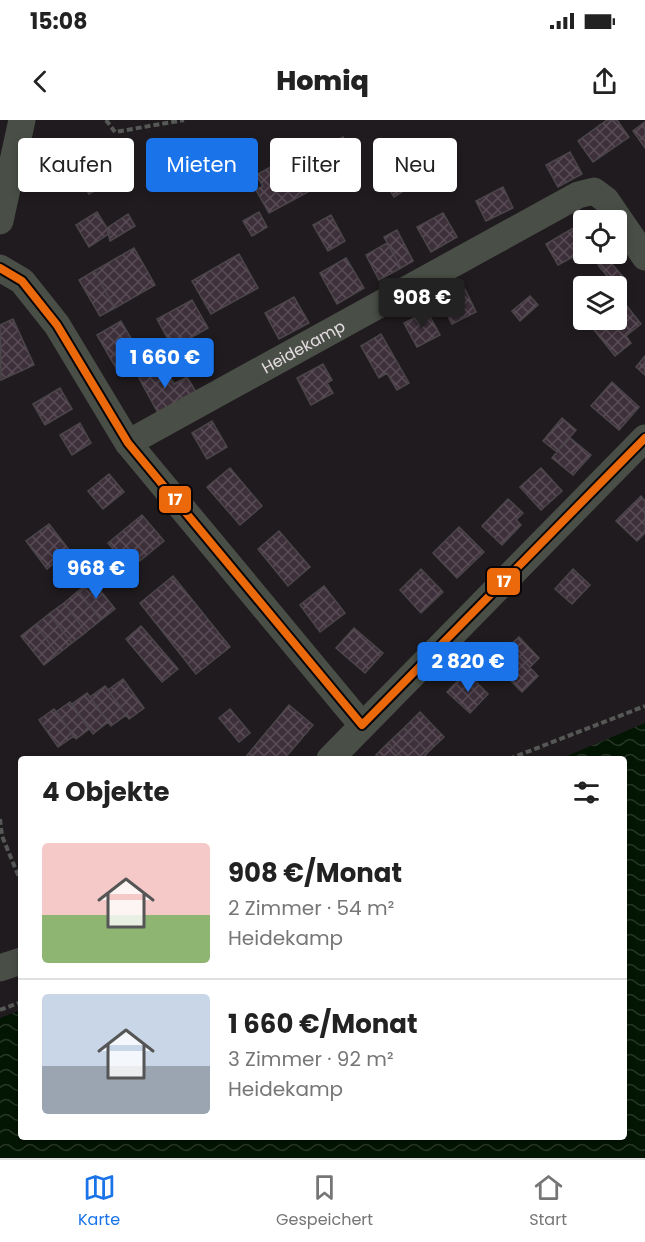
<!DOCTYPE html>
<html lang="de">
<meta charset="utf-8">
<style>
body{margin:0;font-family:Poppins,sans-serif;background:#f2f2f2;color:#222;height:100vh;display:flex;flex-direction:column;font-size:22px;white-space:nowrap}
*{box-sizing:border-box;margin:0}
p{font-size:20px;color:#767676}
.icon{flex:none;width:33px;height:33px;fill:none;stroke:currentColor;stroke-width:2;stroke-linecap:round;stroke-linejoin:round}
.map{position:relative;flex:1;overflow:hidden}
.side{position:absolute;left:18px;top:636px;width:609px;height:384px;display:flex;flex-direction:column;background:#fff;border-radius:6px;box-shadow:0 3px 9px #0003}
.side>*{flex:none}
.guide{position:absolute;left:18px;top:18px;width:609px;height:54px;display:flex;gap:12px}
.buttons{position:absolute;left:573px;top:90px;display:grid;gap:12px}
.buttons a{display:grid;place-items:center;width:54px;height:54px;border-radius:6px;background:#fff;box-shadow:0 3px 9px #0003;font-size:30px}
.price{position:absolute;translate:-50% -51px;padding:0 14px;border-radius:6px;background:#1a73e8;color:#fff;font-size:20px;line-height:39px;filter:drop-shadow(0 2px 3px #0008)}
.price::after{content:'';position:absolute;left:50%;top:36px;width:18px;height:14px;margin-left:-9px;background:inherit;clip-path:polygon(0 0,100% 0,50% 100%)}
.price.on{background:#222;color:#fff}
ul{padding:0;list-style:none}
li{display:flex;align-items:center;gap:18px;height:150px;padding:0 24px}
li+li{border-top:2px solid #e0e0e0}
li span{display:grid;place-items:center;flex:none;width:168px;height:120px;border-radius:6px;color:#555}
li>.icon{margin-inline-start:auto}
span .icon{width:72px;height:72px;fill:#fffc;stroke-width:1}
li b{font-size:26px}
h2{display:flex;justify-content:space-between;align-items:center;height:72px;padding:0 24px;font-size:26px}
.chip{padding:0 21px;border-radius:6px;background:#fff;box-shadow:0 3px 9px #0003;font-size:21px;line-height:54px}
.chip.on{background:#1a73e8;color:#fff}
.status{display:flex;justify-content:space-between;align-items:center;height:42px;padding:0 30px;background:#fff;direction:ltr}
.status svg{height:16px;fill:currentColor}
header{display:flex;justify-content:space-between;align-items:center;height:78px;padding:0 24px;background:#fff;font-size:27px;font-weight:800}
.menu{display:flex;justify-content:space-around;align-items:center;height:84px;border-top:2px solid #e0e0e0;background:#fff;font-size:16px;color:#767676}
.menu a{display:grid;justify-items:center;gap:3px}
.menu .on{color:#1a73e8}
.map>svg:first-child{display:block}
.water{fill:url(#water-waves)}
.building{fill:url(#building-cross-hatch);stroke:#4b4649;stroke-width:1.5}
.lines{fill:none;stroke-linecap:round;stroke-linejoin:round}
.path{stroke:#565855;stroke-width:4;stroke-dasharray:6 3;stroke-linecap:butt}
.minor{stroke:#494f47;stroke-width:27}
.bus-1-casing{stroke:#0a0608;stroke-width:12}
.bus-1{stroke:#eb690a;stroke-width:8}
.labels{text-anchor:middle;stroke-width:4.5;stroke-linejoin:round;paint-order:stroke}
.street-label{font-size:16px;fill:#e4dce1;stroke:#0a0608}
.line-badge{stroke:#0a0608;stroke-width:2}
.badge-label{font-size:16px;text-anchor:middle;font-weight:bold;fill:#fff}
</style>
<div class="status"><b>15:08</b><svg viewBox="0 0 49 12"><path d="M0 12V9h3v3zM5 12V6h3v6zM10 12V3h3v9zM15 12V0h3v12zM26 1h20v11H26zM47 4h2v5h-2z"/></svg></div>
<header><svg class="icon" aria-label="back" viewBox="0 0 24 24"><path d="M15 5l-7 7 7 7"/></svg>Homiq<svg class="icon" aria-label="share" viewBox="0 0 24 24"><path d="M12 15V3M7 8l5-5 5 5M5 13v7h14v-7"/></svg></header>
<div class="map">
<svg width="645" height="1038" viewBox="0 0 645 1038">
<defs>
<pattern id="water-waves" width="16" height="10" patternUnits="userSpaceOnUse" patternTransform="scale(1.5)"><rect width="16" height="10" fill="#031503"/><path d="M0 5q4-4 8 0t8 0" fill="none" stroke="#283627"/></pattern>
<pattern id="building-cross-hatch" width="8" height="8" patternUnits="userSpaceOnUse" patternTransform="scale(1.5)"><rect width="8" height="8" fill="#3e303b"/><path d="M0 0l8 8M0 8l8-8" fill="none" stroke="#5a4d57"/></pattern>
</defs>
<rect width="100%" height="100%" fill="#201b1f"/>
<!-- water -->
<path class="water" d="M645,603v435h-645v-140l21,-8v127h603v-378h-64z"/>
<!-- building -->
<path class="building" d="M607,0h10l12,17 -36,25 -15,-21z
M645,2v26l-12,-17z
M343,17l15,27 -36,20 -16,-27z
M112,22l17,29 -40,23 -17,-29z
M411,29l17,27 -34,21 -17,-27z
M570,32l12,22 -24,13 -12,-22z
M289,37l19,35 -39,21 -13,-23 7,-4 -7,-11z
M503,67l10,21 -27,13 -10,-20z
M97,92l13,21 -21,14 -13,-22z
M259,92l8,15 -15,9 -9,-15z
M443,93l14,24 -26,15 -14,-25z
M128,94l7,12 -25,15 -3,-13z
M331,95l14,26 -17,10 -15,-26z
M575,107l9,15v9l-26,14 -12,-21z
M397,110l16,31 -12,7 -17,-31z
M387,123l14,25 -22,12 -13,-25z
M134,128l21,37 -40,23 -21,-37z
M239,134l19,34 -47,26 -19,-33z
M346,138l18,30 -27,16 -17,-31z
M607,138l16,19 -9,7 -16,-19z
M94,151l21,37 -15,8 -21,-36z
M465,169l11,23 -24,12 -12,-22z
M530,176l8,9 -18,16 -8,-10z
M294,177l15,26 -30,16 -14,-26z
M192,180l16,28 -35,20 -16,-29z
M626,185l15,19 -15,12 5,7 -16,13 -21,-26 14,-10h8v-8z
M427,191l13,24 -23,12 -13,-24z
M13,199l21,46 -33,15 -1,-55z
M121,201l19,33 -24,14 -19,-33z
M381,214l28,49 -12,7 -10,-17 -8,5 -18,-32z
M645,236v19l-9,-8z
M323,244l9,16 -5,3 6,10 -22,12 -14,-27z
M164,245l10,19 13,-7 9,15 -38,21 -19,-35z
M612,262l27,25 -20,23 -28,-24z
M60,268l12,21 -27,16 -12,-21z
M562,298l14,12 -19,22 -14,-11z
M212,301l15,26 -20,12 -15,-26z
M80,303l11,20 -19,12 -12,-20z
M569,317l22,18 -18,20 -21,-17z
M230,348l32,38 -22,19 -33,-38z
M541,348l21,23 -21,19 -21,-23z
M109,354l15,18 -21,17 -15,-18z
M641,376l4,5v32l-8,8 -21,-20z
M508,379l15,14 -7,7 5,5 -19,20 -20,-19z
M142,395l22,26 -34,28 -22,-26z
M49,404l21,27 -23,18 -21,-28z
M459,407l25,25 -27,26 -24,-25z
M279,411l31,36 -22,19 -30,-37z
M421,449l22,23 -22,21 -21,-23z
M573,449l17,16 -18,19 -17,-15z
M173,456l57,71 -34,27 -56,-71z
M92,460l23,29 -14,11 -23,-29z
M324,466l21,27 -25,19 -20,-27z
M78,471l23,29 -15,12 -22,-29z
M64,483l22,29 -14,11 -23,-29z
M49,494l23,29 -14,11 -23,-29z
M35,505l23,29 -14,11 -23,-29z
M141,506l37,43 -16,13 -36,-43z
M354,508l29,25 -18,20 -29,-25z
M519,517l20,21 -9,9 -21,-21z
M516,533l22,23 -16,16 -23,-23z
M466,552l22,22 -18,19 -23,-21z
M123,559l21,29 -15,11 -21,-29z
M105,566l21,29 -15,11 -21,-29z
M87,573l21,29 -15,12 -21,-30z
M70,582l19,27 -13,10 -20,-27z
M289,585l24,20 -29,34h-40z
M54,589l20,27 -16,11 -19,-27z
M230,589l20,24 -11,9 -20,-24z
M420,592l24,25 -16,15 -24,-24z
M404,608l24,24 -6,7h-18l-16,-16z
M388,623l16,16h-24l-4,-4z"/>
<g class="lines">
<!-- path -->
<path class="path" d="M106,0l9,12 69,-12
M509,639l136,-53
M0,699l2,17 19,46
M0,890l21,-8"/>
<!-- minor -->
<g class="minor">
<path d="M0,101l22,-101"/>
<path d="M0,148l22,13 35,44 71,118 234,282"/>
<path id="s1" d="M128,323l450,-248 16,-4 12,9 39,57"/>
<path d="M330,639l315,-321"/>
<path d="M0,848l21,-7"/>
</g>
<!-- bus-1 casing -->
<g class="bus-1-casing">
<path id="bus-1" d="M0,148l22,13 35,44 71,118 234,282
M362,605l283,-287"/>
</g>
<!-- bus-1 -->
<use href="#bus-1" class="bus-1"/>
</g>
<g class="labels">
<!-- street labels -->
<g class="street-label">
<text dy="6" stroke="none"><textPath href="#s1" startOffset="200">Heidekamp</textPath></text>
</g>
</g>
<g class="line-badge">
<rect x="158" y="365" width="34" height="29" rx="6" fill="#eb690a"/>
<rect x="486" y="447" width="35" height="29" rx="6" fill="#eb690a"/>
</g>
<g class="badge-label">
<text x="175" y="385">17</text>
<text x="504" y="467">17</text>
</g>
</svg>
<div class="buttons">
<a><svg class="icon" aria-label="locate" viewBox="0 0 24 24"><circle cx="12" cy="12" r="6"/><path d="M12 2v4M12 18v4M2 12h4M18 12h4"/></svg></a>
<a><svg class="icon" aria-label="layers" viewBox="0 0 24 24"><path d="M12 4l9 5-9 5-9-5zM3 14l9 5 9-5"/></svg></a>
</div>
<b class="price on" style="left:422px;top:209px">908 €</b>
<b class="price" style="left:165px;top:269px">1 660 €</b>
<b class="price" style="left:96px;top:480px">968 €</b>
<b class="price" style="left:468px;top:573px">2 820 €</b>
<div class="guide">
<a class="chip">Kaufen</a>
<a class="chip on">Mieten</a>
<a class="chip">Filter</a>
<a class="chip">Neu</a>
</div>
<section class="side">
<h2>4 Objekte<svg class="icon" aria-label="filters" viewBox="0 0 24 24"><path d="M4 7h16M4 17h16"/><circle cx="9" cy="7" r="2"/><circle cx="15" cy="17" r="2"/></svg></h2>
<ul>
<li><span style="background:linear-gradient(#f6c9c9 60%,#8fb573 0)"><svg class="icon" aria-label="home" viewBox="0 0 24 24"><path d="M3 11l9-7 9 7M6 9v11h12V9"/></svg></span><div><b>908 €/Monat</b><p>2 Zimmer · 54 m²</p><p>Heidekamp</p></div></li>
<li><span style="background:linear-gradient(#c9d6e8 60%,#9aa5b1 0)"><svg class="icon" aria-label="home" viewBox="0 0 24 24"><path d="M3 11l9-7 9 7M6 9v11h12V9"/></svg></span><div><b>1 660 €/Monat</b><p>3 Zimmer · 92 m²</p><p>Heidekamp</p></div></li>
</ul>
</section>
</div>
<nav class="menu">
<a class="on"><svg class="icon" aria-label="map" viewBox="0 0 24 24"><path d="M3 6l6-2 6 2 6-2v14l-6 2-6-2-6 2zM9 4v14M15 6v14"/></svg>Karte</a>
<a><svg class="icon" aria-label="saved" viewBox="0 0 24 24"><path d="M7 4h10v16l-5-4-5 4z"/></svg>Gespeichert</a>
<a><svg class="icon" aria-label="home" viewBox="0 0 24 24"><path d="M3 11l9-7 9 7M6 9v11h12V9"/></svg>Start</a>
</nav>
